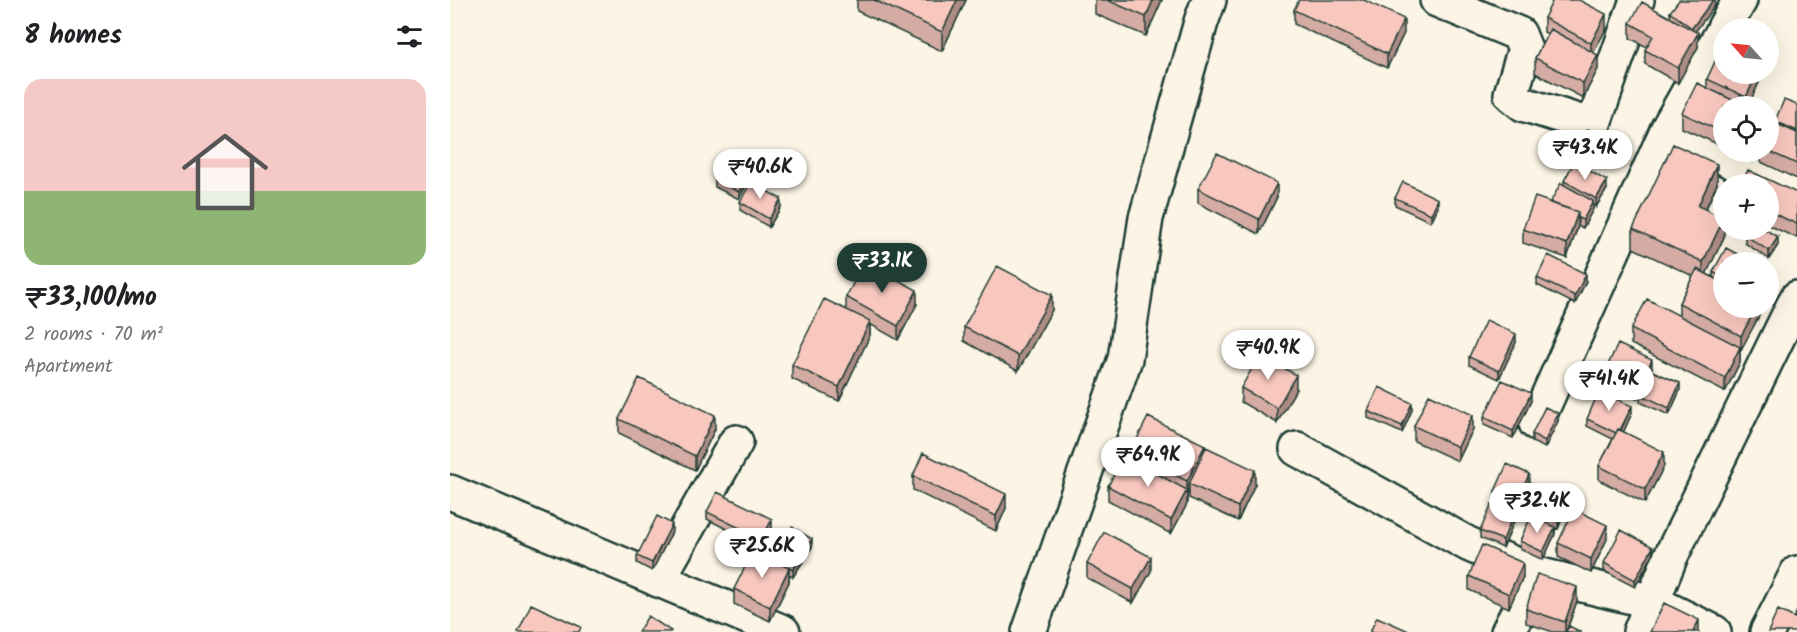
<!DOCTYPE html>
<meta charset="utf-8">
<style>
body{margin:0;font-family:Kalam,sans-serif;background:#f6f6f6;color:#202124;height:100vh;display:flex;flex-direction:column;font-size:22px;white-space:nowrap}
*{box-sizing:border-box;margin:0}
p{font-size:20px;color:#757577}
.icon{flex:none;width:33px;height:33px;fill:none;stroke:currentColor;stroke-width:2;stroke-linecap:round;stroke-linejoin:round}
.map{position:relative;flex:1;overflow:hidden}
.sheet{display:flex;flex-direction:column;background:#fff;width:450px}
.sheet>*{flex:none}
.needle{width:39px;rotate:297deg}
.controls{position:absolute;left:1263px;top:18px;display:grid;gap:12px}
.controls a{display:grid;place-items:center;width:66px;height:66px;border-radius:50%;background:#fff;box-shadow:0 6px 24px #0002;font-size:30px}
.price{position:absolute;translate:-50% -51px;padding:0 14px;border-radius:21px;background:#fff;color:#222;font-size:20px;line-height:39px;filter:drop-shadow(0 2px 3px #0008)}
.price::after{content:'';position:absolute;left:50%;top:36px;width:18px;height:14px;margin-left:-9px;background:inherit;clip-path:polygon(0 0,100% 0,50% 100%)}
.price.on{background:#1f3d34;color:#fff}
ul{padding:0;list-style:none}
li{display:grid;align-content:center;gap:12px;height:318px;padding:0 24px}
li span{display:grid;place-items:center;height:186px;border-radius:18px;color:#555}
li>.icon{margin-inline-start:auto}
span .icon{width:108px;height:108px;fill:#fffc;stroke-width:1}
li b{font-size:26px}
h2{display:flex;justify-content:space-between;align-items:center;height:72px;padding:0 24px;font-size:26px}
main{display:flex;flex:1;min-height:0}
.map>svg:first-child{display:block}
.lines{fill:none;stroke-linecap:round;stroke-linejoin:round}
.minor-casing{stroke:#1f3d34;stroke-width:38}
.tertiary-casing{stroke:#1f3d34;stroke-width:38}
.minor{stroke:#fcf5e5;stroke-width:33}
.tertiary{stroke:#fcf5e5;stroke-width:33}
.wall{fill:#d5aca4;stroke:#1f3d34;stroke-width:1.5}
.shaded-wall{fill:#ae8c86;stroke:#1f3d34;stroke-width:1.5}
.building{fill:#f8c8bf;stroke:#1f3d34;stroke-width:1.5}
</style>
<main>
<section class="sheet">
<h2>8 homes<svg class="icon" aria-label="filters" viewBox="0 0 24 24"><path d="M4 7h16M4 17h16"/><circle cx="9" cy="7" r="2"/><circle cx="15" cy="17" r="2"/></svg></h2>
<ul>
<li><span style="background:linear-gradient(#f6c9c9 60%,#8fb573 0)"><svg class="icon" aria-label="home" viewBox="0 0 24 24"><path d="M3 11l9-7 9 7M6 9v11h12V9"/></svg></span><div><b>₹33,100/mo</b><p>2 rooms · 70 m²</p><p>Apartment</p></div></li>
</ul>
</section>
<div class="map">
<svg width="1347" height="632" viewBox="0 0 1347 632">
<rect width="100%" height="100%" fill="#fcf5e5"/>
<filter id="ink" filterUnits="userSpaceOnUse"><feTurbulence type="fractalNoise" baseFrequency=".0167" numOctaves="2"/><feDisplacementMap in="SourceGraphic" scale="12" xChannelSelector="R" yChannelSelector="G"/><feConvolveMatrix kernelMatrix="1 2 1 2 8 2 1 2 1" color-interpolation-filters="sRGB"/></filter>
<g filter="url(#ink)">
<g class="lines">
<!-- minor casing -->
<g class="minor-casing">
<path id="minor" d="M987,0l82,34 6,15 -14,45 12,10 70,22 44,-126
M1274,28l16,-28
M1274,29l-56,99 129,68
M1086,423l132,-295
M847,449l171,95 69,30 116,28 61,30
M208,580l78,-138
M579,632l96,-273 21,-141 55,-196 8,-22
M1058,632l29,-58
M1190,632l30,-74 127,-260
M1317,632l30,-59"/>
</g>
<!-- tertiary casing -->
<g class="tertiary-casing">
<path id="tertiary" d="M0,492l333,140"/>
</g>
<!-- minor -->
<use href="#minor" class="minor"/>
<!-- tertiary -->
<use href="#tertiary" class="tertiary"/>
</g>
<!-- wall -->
<path class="wall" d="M407,0h109l-24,51 -85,-40z
M645,0h67l-16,36 -51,-22z
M1265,0v5l-20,26 3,16 -20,36 -33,-19v-14l2,-3 -17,-9v-15l40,-6v-5z
M844,10l110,23 -17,35 -93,-44z
M1094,18l62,11 -13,23 5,17 -15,29 -48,-25v-15l13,-24 -4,-2z
M1274,74h39l-15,32h-24v41l-42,-19v-15l25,-25v-9z
M1347,105v74l-36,-17v-10h7l7,-31z
M1154,146l-16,24 19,19 -11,18 -3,-2v4l-10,19 -5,-2 -11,32 -44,-15v-14l27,-26 14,-18v-4l10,-18 -2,-2v-7z
M1283,152h25l-5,9z
M265,179l34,1 -10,19 -24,-12z
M1267,184l-11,25 18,28 -18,37 7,3v-5l11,-10v46h35v8l-19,34v12l-15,30 -94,-48v-15l48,-13v-13l14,-27 -60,-28v-19z
M1318,184l29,9v45l-29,-13z
M748,189l79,8 -18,37 -61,-31z
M945,198l43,9 -7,15 -36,-17z
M290,202l41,5 -12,20 -29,-17z
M1295,235l33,10 -9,14 -24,-16z
M1087,278l49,3 -11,23 -38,-19z
M396,297l71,7 -19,36 -28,-16v11l-31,66 -47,-22v-14l54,-56z
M602,310l-34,61 -54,-30v-14z
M1066,342l-17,37 -30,-14v-8z
M1202,368l-1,2 29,20 -11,25 -29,-13v-8l2,-6 -5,11 -34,-17v-7z
M791,388l55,1 -19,34 -36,-21z
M1081,401l-18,37 -29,-13v-8z
M962,410l-10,23 -34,-15v-7z
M1182,413l-9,19 41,34 -19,37 -46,-23v-14l14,-27 -26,-13v-7z
M169,419l96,10 -20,41 -76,-37z
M1108,421l-13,27 -13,-6v-8z
M964,426l59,3 -15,32 -44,-20z
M755,450l50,34 -17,37 -49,-23v-6l-2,3v9l-16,30 -63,-34v-14l22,-27v-6z
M463,476l93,32 -10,23 -83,-41z
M1079,482l-11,26 -23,-9v-8z
M1115,510l-7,19 -3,-1v6l-12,26 -23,-11v-8l10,-22h-2v-8z
M257,512l65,15 -10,20 -55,-28z
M1064,521l-11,27 -23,-10v-7z
M222,532l-20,39 -15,-8v-7z
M1157,539l-16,34 -33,-16v-14z
M362,547l-19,30 -4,-2v7l-19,39 -36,-17v-15l39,-29v-2z
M1203,554l-18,33 -31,-16v-8z
M637,564l64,7 -18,32 -46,-25z
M1019,576l54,1 -14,31 -40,-18z
M1127,601l-10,29 14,2h-28l-27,-9v-14z"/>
<!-- shaded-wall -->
<path class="shaded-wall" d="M507,0h9l-24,51v-19z
M703,0h9l-16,36v-19z
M1263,0h2v5l-23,31v-8z
M1156,14v15l-15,28v-14z
M954,19v14l-17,35v-14z
M1248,33v14l-20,36v-15z
M1148,55v14l-15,29v-15z
M1307,74h6l-15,32h-2v-9z
M1154,138v8l-17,25v-7z
M1303,152h5l-5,9z
M1267,164v20l-19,41v-19z
M299,172v8l-10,19v-7z
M1157,181v8l-11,18v-8z
M827,183v14l-18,37v-15z
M331,199v8l-12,20v-8z
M988,199v8l-7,15v-8z
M1143,201v8l-10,19v-8z
M1128,212v14l-11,32v-14z
M1274,218v19l-21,44v-19z
M1328,237v8l-9,14v-8z
M1136,274v7l-11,23v-8z
M467,290v14l-19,36v-14z
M602,295v15l-34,61v-15z
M1306,308h3v8l-18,34v-14z
M420,321v14l-31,66v-14z
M1066,334v8l-17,37v-8z
M1290,347v15l-15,30v-14z
M1202,360v8l-15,31v-8z
M846,375v14l-19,34v-15z
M1230,383v7l-11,25v-7z
M1081,393v8l-18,37v-7z
M962,403v7l-10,23v-7z
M1182,406v7l-13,29v-8z
M1108,413v8l-13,27v-7z
M265,415v14l-20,41v-14z
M1023,415v14l-15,32v-14z
M755,445v14l-16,25v8l-2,3v-14z
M1214,452v14l-19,37v-14z
M805,470v14l-17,37v-14z
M1079,474v8l-11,26v-7z
M737,490v14l-16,30v-14z
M556,494v14l-10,23v-15z
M1115,503v7l-7,19v-8z
M1064,513v8l-11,27v-8z
M322,519v8l-10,20v-8z
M222,524v8l-20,39v-8z
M1157,525v14l-16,34v-14z
M1105,527v7l-12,26v-8z
M362,539v8l-19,30v-7z
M1203,547v7l-18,33v-7z
M701,557v14l-18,32v-14z
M1073,563v14l-14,31v-14z
M339,568v14l-19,39v-14z
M1127,587v14l-11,31h-1v-10z
M1249,620v12h-6z"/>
<!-- building -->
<path class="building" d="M424,0h83l-15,32z
M657,0h46l-7,17z
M849,0h65l40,19 -17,35 -93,-44z
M1103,0h26l27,14 -15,29 -47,-25z
M1229,0h34l-21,28 -22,-16z
M1192,2l56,31 -20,35 -33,-18 8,-14 -23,-13z
M1100,29l48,26 -15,28 -48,-25z
M1274,42v32h33l-11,23 -39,-18z
M1247,83l48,23h-21v27l-42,-20z
M1334,100l13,5v26l-22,-10z
M1323,122l24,11v31l-29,-13v-19z
M1138,129l16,9 -17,26 -15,-10z
M1223,144l44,20 -19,42 26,12 -21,44 -70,-33z
M767,153l60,30 -18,36 -61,-30z
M275,160l24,12 -10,20 -24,-13z
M1124,162l33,19 -11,18 -32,-18z
M1298,170l49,23v31l-29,-13v-27h-27z
M301,182l30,17 -12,20 -29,-17z
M953,182l35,17 -7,15 -36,-16z
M1111,183l32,18 -10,19 -5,-2v-6l-28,-9z
M1085,197l43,15 -11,32 -44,-15z
M1299,230h17l12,7 -9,14 -24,-16z
M1276,248l26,14h-28v17l-11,-7z
M1098,255l38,19 -11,22 -38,-18z
M415,262l52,28 -19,36 -52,-29z
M547,266l55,29 -34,61 -54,-29z
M1247,269l27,14v25h32l-15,28 -62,-33z
M374,299l46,22 -31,66 -47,-22z
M1197,299l93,48 -15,31 -94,-49z
M1036,320l30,14 -17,37 -30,-14z
M1168,344l34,16 -15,31 -34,-16z
M810,354l36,21 -19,33 -36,-20z
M1200,370l30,13 -11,25 -29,-14z
M189,378l76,37 -20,41 -76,-37z
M1052,380l29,13 -18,38 -29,-14z
M929,387l33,16 -10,23 -34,-15z
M1149,391l33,15 -12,24 -2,-1 -2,4 -29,-14z
M979,394l44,21 -15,32 -44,-21z
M1095,407l13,6 -13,28 -13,-7z
M698,417l57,28 -18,36 -57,-28z
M1168,429l46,23 -19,37 -46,-23z
M756,447l49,23 -17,37 -49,-23z
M473,453l83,41 -10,22 -83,-40z
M674,456l63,34 -16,30 -63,-34z
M1057,464l22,10 -11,27 -23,-10z
M267,492l55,27 -10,20 -55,-27z
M1085,492l30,11 -7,18 -30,-10z
M1042,504l22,9 -11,27 -23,-9z
M1124,509l33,16 -16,34 -33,-16z
M207,516l15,8 -20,39 -15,-7z
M1081,516l24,11 -12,25 -23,-11z
M342,527l20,12 -19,31 -20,-12z
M1171,530l32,17 -18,33 -31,-17z
M654,532l47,25 -18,32 -46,-25z
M1032,545l41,18 -14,31 -40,-18z
M303,551l36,17 -19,39 -36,-18z
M1087,574l40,13 -12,35 -39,-13z
M1214,603l35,17 -6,12h-43z
M81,604l50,23 -2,5h-61z
M1328,610l19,9v13h-29z
M198,616l23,15 -1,1h-32z
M927,617l34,15h-41z
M1119,626l12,6h-15z"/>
</g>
</svg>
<div class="controls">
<a><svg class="needle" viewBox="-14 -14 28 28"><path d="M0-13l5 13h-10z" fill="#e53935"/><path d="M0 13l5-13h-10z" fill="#757577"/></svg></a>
<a><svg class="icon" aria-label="locate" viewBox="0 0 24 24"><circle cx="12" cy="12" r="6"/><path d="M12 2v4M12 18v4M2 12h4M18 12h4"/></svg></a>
<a>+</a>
<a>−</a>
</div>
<b class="price" style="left:1135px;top:181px">₹43.4K</b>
<b class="price" style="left:310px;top:200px">₹40.6K</b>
<b class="price on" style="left:432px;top:294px">₹33.1K</b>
<b class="price" style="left:818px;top:381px">₹40.9K</b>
<b class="price" style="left:1159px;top:412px">₹41.4K</b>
<b class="price" style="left:698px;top:488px">₹64.9K</b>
<b class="price" style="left:1087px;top:534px">₹32.4K</b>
<b class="price" style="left:312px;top:579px">₹25.6K</b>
</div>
</main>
